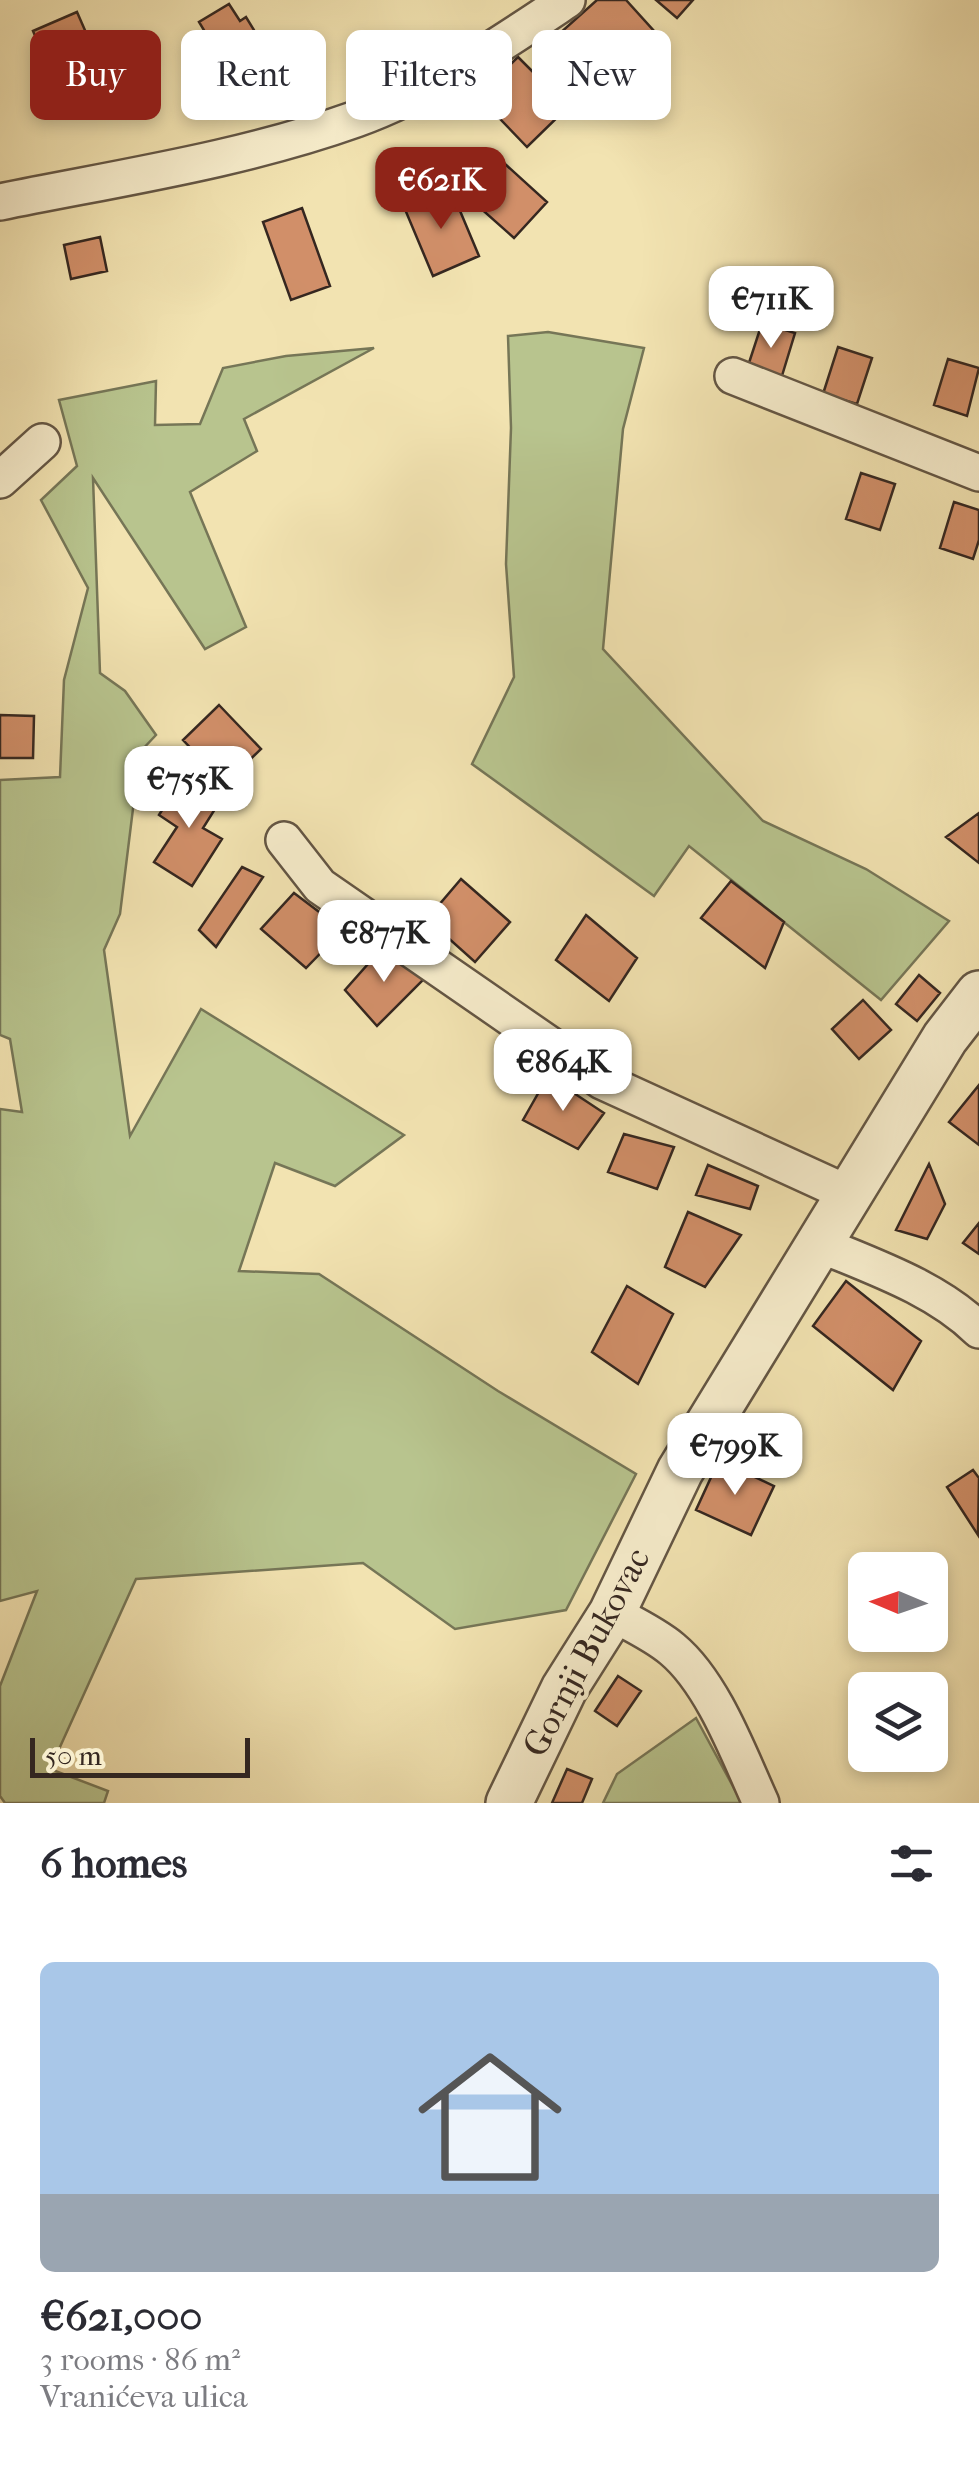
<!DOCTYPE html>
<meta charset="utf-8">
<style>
body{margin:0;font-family:"IM FELL French Canon",serif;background:#f2f2f3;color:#2b2b33;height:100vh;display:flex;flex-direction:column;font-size:38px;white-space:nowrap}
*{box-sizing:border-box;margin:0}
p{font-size:32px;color:#7c7c81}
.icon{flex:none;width:55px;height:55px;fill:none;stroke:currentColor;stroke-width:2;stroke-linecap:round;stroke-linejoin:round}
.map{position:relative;height:1803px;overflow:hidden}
.side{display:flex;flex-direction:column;background:#fff;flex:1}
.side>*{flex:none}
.top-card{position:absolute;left:30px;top:30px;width:920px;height:90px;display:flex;gap:20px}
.needle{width:65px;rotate:272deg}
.controls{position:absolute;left:848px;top:1552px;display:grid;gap:20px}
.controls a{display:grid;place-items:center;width:100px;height:100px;border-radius:15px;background:#fff;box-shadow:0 5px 15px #0003;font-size:50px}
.scale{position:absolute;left:30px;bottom:25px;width:220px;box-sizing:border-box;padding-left:10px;border:5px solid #352720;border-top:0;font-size:28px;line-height:35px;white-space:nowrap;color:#352720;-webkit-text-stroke:8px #f7edcc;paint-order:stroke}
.price{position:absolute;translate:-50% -85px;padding:0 22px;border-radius:20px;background:#fff;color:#222;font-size:32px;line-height:65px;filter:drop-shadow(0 2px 5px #0008)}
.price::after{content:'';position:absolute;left:50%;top:60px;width:30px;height:22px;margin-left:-15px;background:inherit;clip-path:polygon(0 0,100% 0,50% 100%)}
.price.active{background:#8f2418;color:#fff}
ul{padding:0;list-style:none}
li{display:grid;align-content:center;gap:20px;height:530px;padding:0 40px}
li span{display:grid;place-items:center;height:310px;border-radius:15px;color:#555}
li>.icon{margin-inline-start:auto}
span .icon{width:180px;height:180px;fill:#fffc;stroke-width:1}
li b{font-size:42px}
h2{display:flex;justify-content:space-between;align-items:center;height:120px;padding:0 40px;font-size:42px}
.chip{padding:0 35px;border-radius:15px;background:#fff;box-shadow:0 5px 15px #0003;font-size:35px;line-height:90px}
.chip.active{background:#8f2418;color:#fff}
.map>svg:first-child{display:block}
.green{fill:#b8c48e;stroke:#767657;stroke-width:2.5}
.building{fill:#d18f69;stroke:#352720;stroke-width:2.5}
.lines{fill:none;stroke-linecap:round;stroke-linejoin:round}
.minor-casing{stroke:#645644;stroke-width:40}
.tertiary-casing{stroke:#645644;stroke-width:50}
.minor{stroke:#f7edcc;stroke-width:35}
.tertiary{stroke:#f7edcc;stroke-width:45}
.labels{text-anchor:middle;stroke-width:9;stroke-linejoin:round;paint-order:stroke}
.street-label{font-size:35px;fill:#352720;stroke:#f7edcc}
</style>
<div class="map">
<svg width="979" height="1803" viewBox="0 0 979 1803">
<rect width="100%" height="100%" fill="#f2e3b1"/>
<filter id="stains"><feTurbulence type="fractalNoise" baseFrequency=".002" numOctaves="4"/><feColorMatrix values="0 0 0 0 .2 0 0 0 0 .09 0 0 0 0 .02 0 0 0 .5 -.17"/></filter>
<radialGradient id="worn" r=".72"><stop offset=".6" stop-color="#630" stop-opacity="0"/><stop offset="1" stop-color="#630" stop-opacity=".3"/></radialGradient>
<!-- green -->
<path class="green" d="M548,332l96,16 -21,81 -20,220 160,172 103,48 83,52 -68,79 -192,-154 -35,50 -182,-132 42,-87 -8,-113 5,-136 -3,-92z
M374,348l-130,71 13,32 -67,41 56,135 -41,22 -112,-171 7,195 25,18 31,44 -16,17 -20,162 -16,36 26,186 71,-127 203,126 -69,51 -60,-23 -36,108 80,3 179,117 138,83 -70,136 -111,19 -92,-66 -227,16 -86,190 58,22 -4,12h-99l-5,-7v-110l37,-95 -37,10v-492l22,3 -12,-73 -10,-4v-255l60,-3 4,-97 24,-92 -47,-88 36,-34 -18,-66 97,-19 -1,44 45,-1 23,-56 63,-12z
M696,1718l46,85h-139l14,-29z"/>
<!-- building -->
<path class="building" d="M597,0h29l28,31 -54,48 -41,-45z
M656,0h37l-16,18z
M229,4l11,17 6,-4 14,23 -37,22 -24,-40z
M77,12l38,87 -45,19 -37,-87z
M518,57l50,50 -41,40 -49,-51z
M494,154l53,48 -33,36 -53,-47z
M450,187l29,69 -46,20 -29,-69z
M302,208l28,78 -39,14 -28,-78z
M100,237l7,34 -36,8 -7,-34z
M762,323l33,10 -14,46 -34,-10z
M838,347l34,11 -15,46 -34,-10z
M948,359l31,9 -12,48 -33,-11z
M861,473l34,11 -15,46 -34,-11z
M954,502l25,8v30l-6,19 -33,-11z
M219,705l42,44 -36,35 -42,-44z
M0,715l34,1 -1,42h-33z
M184,775l38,23 -19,30 19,11 -30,47 -38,-24 23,-35 -18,-12z
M979,813v50l-33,-26z
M242,867l21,10 -47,70 -17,-17z
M461,879l49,43 -35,40 -48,-43z
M731,881l53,41 -19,46 -64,-50z
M294,893l49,37 -37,38 -45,-39z
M586,915l51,43 -28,43 -53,-41z
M384,946l42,31 -49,49 -32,-36z
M919,975l21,18 -23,28 -21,-17z
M863,1000l28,30 -32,29 -27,-30z
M548,1076l56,37 -26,36 -55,-29z
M979,1085v60l-30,-23z
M624,1134l50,13 -17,42 -49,-17z
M929,1164l16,40 -18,35 -31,-9z
M708,1165l50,21 -8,23 -54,-14z
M688,1212l53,23 -36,52 -40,-20z
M979,1223v31l-16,-11z
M846,1281l75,60 -28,49 -80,-64z
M627,1286l46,28 -35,70 -46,-32z
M719,1460l55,26 -23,49 -55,-25z
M973,1470l6,8 -1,57 -31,-48z
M618,1676l23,15 -24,35 -22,-15z
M567,1769l25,10 -10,24h-30z"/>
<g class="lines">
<!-- minor casing -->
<g class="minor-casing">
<path id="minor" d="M0,202c118,-24 241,-42 356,-83 75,-27 145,-75 211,-119
M733,376l246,97
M0,480l42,-38
M284,840l36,46 282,195 247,113
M819,1244c55,23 117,44 160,86
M612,1613c20,11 42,21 60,36 41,34 67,106 89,154"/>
</g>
<!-- tertiary casing -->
<g class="tertiary-casing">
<path id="tertiary" d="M509,1803l55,-114 48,-76 68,-142 265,-433 34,-44"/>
</g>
<!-- minor -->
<use href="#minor" class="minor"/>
<!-- tertiary -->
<use href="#tertiary" class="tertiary"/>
</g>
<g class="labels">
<!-- street labels -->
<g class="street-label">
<text transform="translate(586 1652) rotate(-62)" y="12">Gornji Bukovac</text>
</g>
</g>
<rect width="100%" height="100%" filter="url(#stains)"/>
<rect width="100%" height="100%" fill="url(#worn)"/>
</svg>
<div class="controls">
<a><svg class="needle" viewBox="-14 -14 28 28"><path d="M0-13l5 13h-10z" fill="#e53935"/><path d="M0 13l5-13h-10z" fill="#7c7c81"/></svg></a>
<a><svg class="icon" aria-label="layers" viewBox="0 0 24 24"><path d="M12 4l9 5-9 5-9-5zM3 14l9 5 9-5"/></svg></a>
</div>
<div class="scale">50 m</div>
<b class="price active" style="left:441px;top:232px">€621K</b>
<b class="price" style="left:771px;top:351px">€711K</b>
<b class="price" style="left:189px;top:831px">€755K</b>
<b class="price" style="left:384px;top:985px">€877K</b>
<b class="price" style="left:563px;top:1114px">€864K</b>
<b class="price" style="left:735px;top:1498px">€799K</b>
<div class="top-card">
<a class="chip active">Buy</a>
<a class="chip">Rent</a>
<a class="chip">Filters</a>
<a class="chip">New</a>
</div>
</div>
<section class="side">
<h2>6 homes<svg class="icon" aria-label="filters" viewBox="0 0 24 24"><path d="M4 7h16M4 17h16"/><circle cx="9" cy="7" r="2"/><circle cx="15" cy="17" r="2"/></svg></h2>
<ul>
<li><span style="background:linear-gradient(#a9c7e8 75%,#9aa5b1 0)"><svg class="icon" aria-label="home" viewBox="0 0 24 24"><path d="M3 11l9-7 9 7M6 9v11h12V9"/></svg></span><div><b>€621,000</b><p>3 rooms · 86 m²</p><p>Vranićeva ulica</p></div></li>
</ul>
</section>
